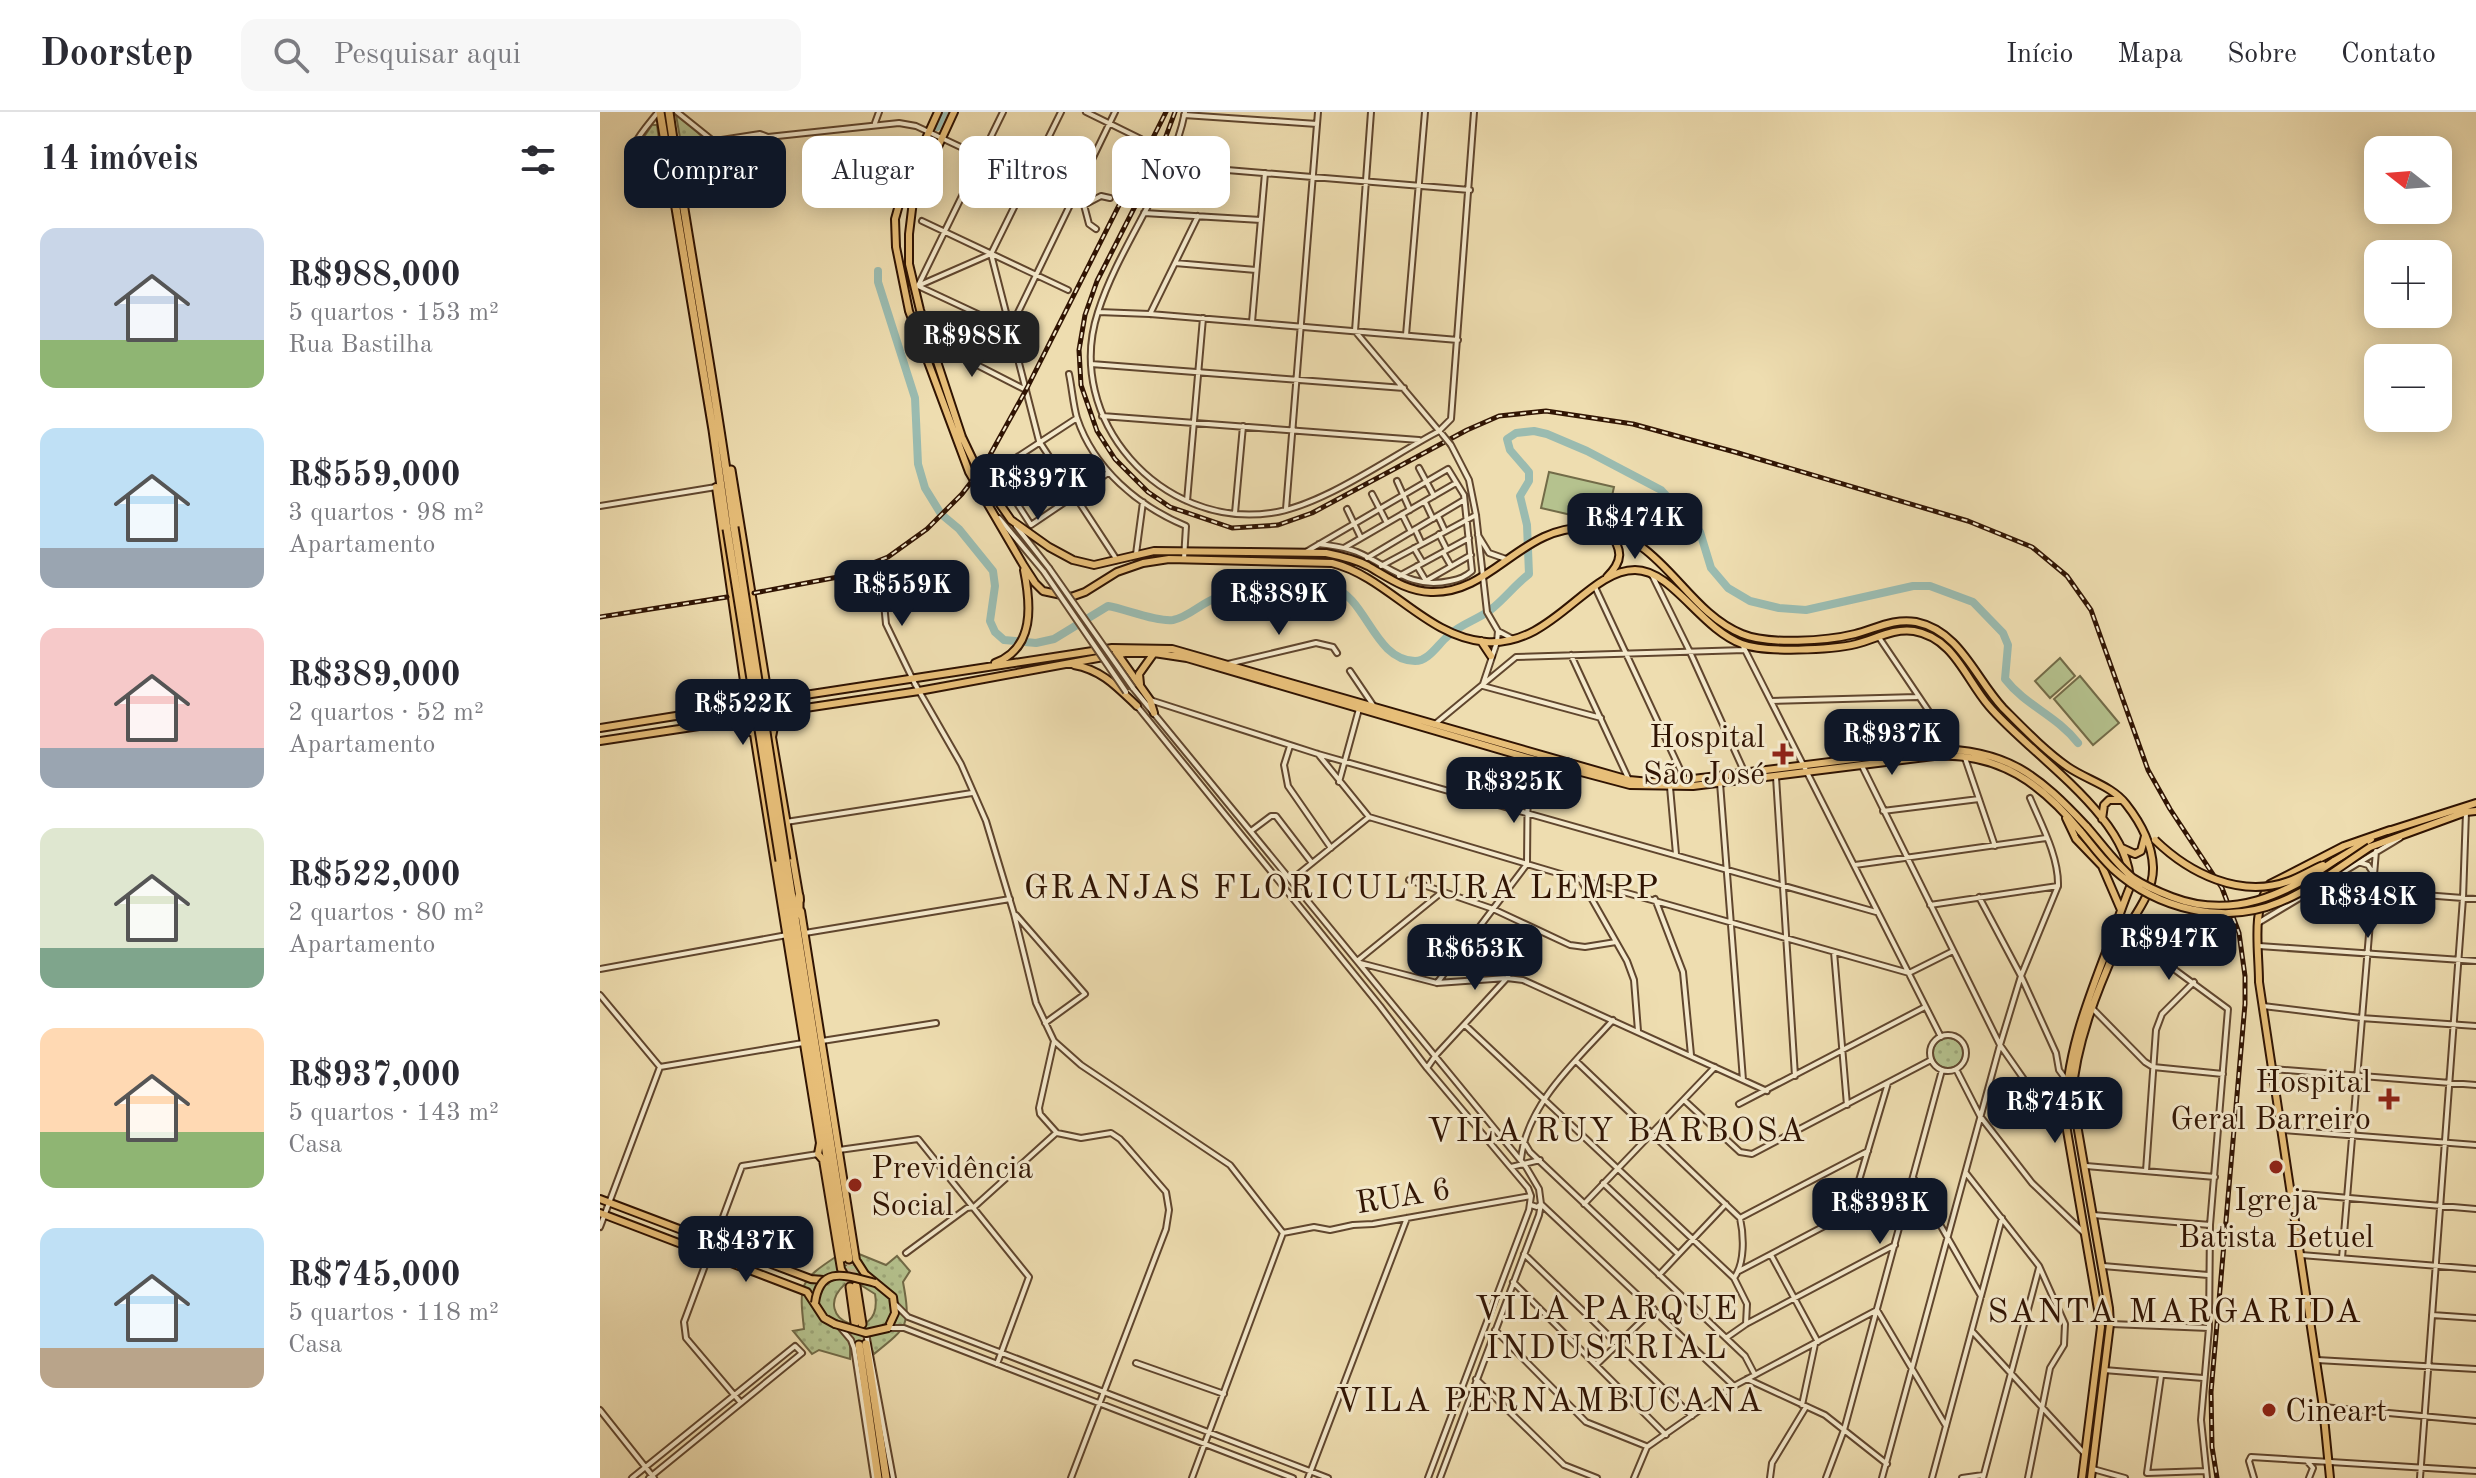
<!DOCTYPE html>
<html lang="pt">
<meta charset="utf-8">
<style>
body{margin:0;font-family:"Old Standard TT",serif;background:#f7f7f7;color:#2b2b33;height:100vh;display:flex;flex-direction:column;font-size:30px;white-space:nowrap}
*{box-sizing:border-box;margin:0}
p{font-size:26px;color:#7c7c81}
.icon{flex:none;width:44px;height:44px;fill:none;stroke:currentColor;stroke-width:2;stroke-linecap:round;stroke-linejoin:round}
.map{position:relative;flex:1;overflow:hidden}
.side{display:flex;flex-direction:column;background:#fff;width:600px}
.side>*{flex:none}
.hud{position:absolute;left:24px;top:24px;width:760px;height:72px;display:flex;gap:16px}
.needle{width:52px;rotate:287deg}
.buttons{position:absolute;left:1764px;top:24px;display:grid;gap:16px}
.buttons a{display:grid;place-items:center;width:88px;height:88px;border-radius:16px;background:#fff;box-shadow:0 4px 20px #0003;font-size:40px}
.price{position:absolute;translate:-50% -68px;padding:0 18px;border-radius:16px;background:#111827;color:#fff;font-size:26px;line-height:52px;filter:drop-shadow(0 2px 4px #0008)}
.price::after{content:'';position:absolute;left:50%;top:48px;width:24px;height:18px;margin-left:-12px;background:inherit;clip-path:polygon(0 0,100% 0,50% 100%)}
.price.on{background:#222;color:#fff}
ul{padding:0;list-style:none}
li{display:flex;align-items:center;gap:24px;height:200px;padding:0 40px}
li span{display:grid;place-items:center;flex:none;width:224px;height:160px;border-radius:16px;color:#555}
li>.icon{margin-inline-start:auto}
span .icon{width:96px;height:96px;fill:#fffc;stroke-width:1}
li b{font-size:34px}
h2{display:flex;justify-content:space-between;align-items:center;height:96px;padding:0 40px;font-size:34px}
.tag{padding:0 28px;border-radius:16px;background:#fff;box-shadow:0 4px 20px #0003;font-size:28px;line-height:72px}
.tag.on{background:#111827;color:#fff}
header{display:flex;align-items:center;gap:48px;box-sizing:border-box;height:112px;padding:0 40px;background:#fff;border-bottom:2px solid #e1e1e2}
header strong{font-size:38px}
nav{display:flex;gap:44px;margin-inline-start:auto;font-size:28px}
.search{width:560px;height:72px;background:#f7f7f7;display:flex;align-items:center;gap:20px;box-sizing:border-box;padding:0 28px;border-radius:16px;color:#7c7c81;font-size:30px}
main{display:flex;flex:1;min-height:0}
.map>svg:first-child{display:block}
.grass{fill:url(#grass-dots);stroke:#726b48;stroke-width:2;fill-rule:evenodd}
.pitch{fill:#b5c28e;stroke:#726b48;stroke-width:2}
.lines{fill:none;stroke-linecap:round;stroke-linejoin:round}
.river{stroke:#9abbb0;stroke-width:8}
.highway-tunnel{stroke:#c8b58d;stroke-width:7;stroke-dasharray:7 3.5;stroke-linecap:butt}
.minor-casing{stroke:#60462e;stroke-width:8}
.major-casing{stroke:#301403;stroke-width:10}
.highway-casing{stroke:#301403;stroke-width:11}
.minor{stroke:#f4e9cc;stroke-width:4}
.major{stroke:#e7be78;stroke-width:6}
.highway{stroke:#e7be78;stroke-width:7}
.rail-casing{stroke:#301403;stroke-width:5}
.rail{stroke:#f4e9cc;stroke-width:2;stroke-dasharray:6;stroke-linecap:butt}
.minor-bridge-casing{stroke:#60462e;stroke-width:8;stroke-linecap:butt}
.major-bridge-casing{stroke:#301403;stroke-width:10;stroke-linecap:butt}
.highway-bridge-casing{stroke:#301403;stroke-width:11;stroke-linecap:butt}
.minor-bridge{stroke:#f4e9cc;stroke-width:4}
.major-bridge{stroke:#e7be78;stroke-width:6}
.highway-bridge{stroke:#e7be78;stroke-width:7}
.poi-dot{fill:#8f2418;stroke:#f4e9cc;stroke-width:3}
.labels{text-anchor:middle;stroke-width:6;stroke-linejoin:round;paint-order:stroke}
.poi-label{font-size:32px;fill:#301403;stroke:#f4e9cc;text-anchor:end}
.street-label{font-size:32px;fill:#301403;stroke:#f4e9cc}
.neighbourhood-label{font-size:34px;letter-spacing:2px;fill:#301403;stroke:#f4e9cc}
</style>
<header>
<strong>Doorstep</strong>
<div class="search"><svg class="icon" aria-label="search" viewBox="0 0 24 24"><circle cx="10" cy="10" r="6"/><path d="M15 15l6 6"/></svg>Pesquisar aqui</div>
<nav><a>Início</a><a>Mapa</a><a>Sobre</a><a>Contato</a></nav>
</header>
<main>
<section class="side">
<h2>14 imóveis<svg class="icon" aria-label="filters" viewBox="0 0 24 24"><path d="M4 7h16M4 17h16"/><circle cx="9" cy="7" r="2"/><circle cx="15" cy="17" r="2"/></svg></h2>
<ul>
<li><span style="background:linear-gradient(#c9d6e8 70%,#8fb573 0)"><svg class="icon" aria-label="home" viewBox="0 0 24 24"><path d="M3 11l9-7 9 7M6 9v11h12V9"/></svg></span><div><b>R$988,000</b><p>5 quartos · 153 m²</p><p>Rua Bastilha</p></div></li>
<li><span style="background:linear-gradient(#bfe0f5 75%,#9aa5b1 0)"><svg class="icon" aria-label="home" viewBox="0 0 24 24"><path d="M3 11l9-7 9 7M6 9v11h12V9"/></svg></span><div><b>R$559,000</b><p>3 quartos · 98 m²</p><p>Apartamento</p></div></li>
<li><span style="background:linear-gradient(#f6c9c9 75%,#9aa5b1 0)"><svg class="icon" aria-label="home" viewBox="0 0 24 24"><path d="M3 11l9-7 9 7M6 9v11h12V9"/></svg></span><div><b>R$389,000</b><p>2 quartos · 52 m²</p><p>Apartamento</p></div></li>
<li><span style="background:linear-gradient(#dfe7d0 75%,#7fa58c 0)"><svg class="icon" aria-label="home" viewBox="0 0 24 24"><path d="M3 11l9-7 9 7M6 9v11h12V9"/></svg></span><div><b>R$522,000</b><p>2 quartos · 80 m²</p><p>Apartamento</p></div></li>
<li><span style="background:linear-gradient(#ffd9b3 65%,#8fb573 0)"><svg class="icon" aria-label="home" viewBox="0 0 24 24"><path d="M3 11l9-7 9 7M6 9v11h12V9"/></svg></span><div><b>R$937,000</b><p>5 quartos · 143 m²</p><p>Casa</p></div></li>
<li><span style="background:linear-gradient(#bfe0f5 75%,#b9a48a 0)"><svg class="icon" aria-label="home" viewBox="0 0 24 24"><path d="M3 11l9-7 9 7M6 9v11h12V9"/></svg></span><div><b>R$745,000</b><p>5 quartos · 118 m²</p><p>Casa</p></div></li>
</ul>
</section>
<div class="map">
<svg width="1876" height="1366" viewBox="0 0 1876 1366">
<defs>
<pattern id="grass-dots" width="8" height="8" patternUnits="userSpaceOnUse" patternTransform="scale(2)"><rect width="8" height="8" fill="#b5c28e"/><path d="M2 2h.1M6 6h.1" fill="none" stroke="#9ca679" stroke-width="1.8" stroke-linecap="round"/></pattern>
</defs>
<rect width="100%" height="100%" fill="#eeddb0"/>
<filter id="stains"><feTurbulence type="fractalNoise" baseFrequency=".0025" numOctaves="4"/><feColorMatrix values="0 0 0 0 .2 0 0 0 0 .09 0 0 0 0 .02 0 0 0 .5 -.17"/></filter>
<radialGradient id="worn" r=".72"><stop offset=".6" stop-color="#630" stop-opacity="0"/><stop offset="1" stop-color="#630" stop-opacity=".3"/></radialGradient>
<!-- grass -->
<path class="grass" d="M76,3c42,33 39,28 13,74z
M52,13h5l9,67 -31,-23 -2,-16z
M1333 941a15 15 0 1 1 30 0a15 15 0 1 1-30 0Z
M259,1142l27,11 11,-9 13,15 -7,11c8,43 5,45 -29,72l-7,-14 -17,3v16l-31,-9 -7,4 -19,-23 11,-2c-5,-45 -5,-48 33,-73l2,10 16,-2zM245,1172h14l16,10c9,55 -69,26 -30,-10z"/>
<!-- pitch -->
<path class="pitch" d="M949,360l65,15 -8,36 -65,-15z
M1460,546l15,18 -25,22 -15,-17z
M1480,564l39,47 -26,22 -39,-46z"/>
<g class="lines">
<!-- river -->
<path class="river" d="M337,15l7,-15
M278,159v11l37,116 3,66 7,24 16,26 18,15 34,42 2,15 -5,35 5,11 9,8 32,3 18,-4 54,-33c18,3 48,16 65,14 16,-3 28,-17 43,-22 12,-5 103,-14 114,-12 37,10 43,74 85,75 14,0 23,-17 33,-25 13,-13 33,-17 46,-29 13,-11 21,-22 35,-33l-2,-49 -7,-29 9,-15v-9l-19,-22 -3,-11 9,-6 18,-2 13,3 40,17 74,39 39,42 11,36 17,20 22,13 29,7 27,2 107,-24h17l43,16 30,31 5,12 -3,34c21,27 51,36 73,64"/>
<!-- highway-tunnel -->
<path class="highway-tunnel" d="M243,1146l7,29
M249,1147l7,27
M262,1212l4,20"/>
<!-- minor casing -->
<g class="minor-casing">
<path id="minor" d="M58,0c-12,16 -34,37 -26,57l42,34
M77,0l40,32v7l-34,50
M461,0l-70,142 48,187 78,119
M486,0l55,27
M585,0c-14,71 -65,131 -87,200 -35,107 63,217 173,201 52,-7 120,-57 168,-82l12,-12 23,-307
M771,0l-16,219 85,101
M584,3l133,9
M275,11l4,-11
M115,29l45,-7 8,3 131,-14 17,3 168,79
M117,39l44,-8 7,-5
M567,53l303,25
M484,93l5,19 7,5
M484,93l17,-9 9,2
M544,101l117,7
M322,109l146,69
M575,151l81,7
M320,173l71,-31
M318,174l92,43 105,-217
M318,174l85,-174
M498,200l52,2 308,26
M550,202l48,-98
M652,210l13,-149
M806,223l19,-223
M332,230l94,48
M491,252l313,24
M469,262c3,14 4,30 8,44 17,51 61,88 109,108l-2,33
M502,304l317,24
M477,306l-81,53 35,54 77,-52
M851,333l18,35 7,35 11,97 11,19 15,8
M819,356l15,28
M797,369l13,29
M772,382l15,29
M587,389l16,-183
M825,390l8,17
M0,394l116,-19
M686,397l32,-397
M747,397l14,29
M635,401l8,-87
M802,402l9,18
M838,404l7,15
M399,406l45,54
M416,414l33,42
M815,417l7,15
M839,422l8,16
M878,423l11,18 17,6
M744,436l112,-65
M814,436l9,15
M706,440l5,-3 137,-80 16,26 8,76c-7,6 -12,8 -22,10 -39,9 -60,-15 -93,-29 -12,-5 -25,-6 -38,-8
M843,440l8,14
M536,442l7,-52
M767,446l97,-58
M292,452l-9,29 3,31 29,60 46,80 25,57 28,93 22,89 18,38 27,24 149,100 53,68
M781,454l95,-51
M817,454l9,15
M1052,463l38,77 58,128
M799,464l70,-38
M824,470l47,-27
M995,475l90,193
M1278,524l77,114
M1142,532l199,393
M971,543l58,125
M628,552l88,-21 17,4 4,6
M750,559l23,34
M883,572l14,-42 1,-11
M883,574l118,32
M533,576l393,479 13,22 2,15 -2,11 -99,263
M550,588l168,54 558,158
M1171,589l146,-4
M537,594l243,300 47,62 101,120 3,8 -2,14 -101,268
M835,612l81,-67 229,-7
M690,634l-6,19 4,21 43,62
M718,642l51,63 212,63 328,93 44,-22
M1365,646l30,88
M1262,654l138,279 37,53
M1176,665l19,299
M739,670l20,-73
M1120,671l23,297
M1070,675l6,67
M1283,699l96,-12
M186,710l186,-29
M651,719l20,-15h5l36,47
M1758,750l10,3 5,8
M1255,753l191,-27
M691,768l78,-63
M809,768l84,29 77,36 15,2 31,-5
M981,768l46,81 7,19 4,51
M1724,771c14,32 11,30 46,34
M1772,779l104,8
M1379,785l42,79 35,77 3,17 8,11
M1055,787l28,73 8,83
M1330,793l128,-19
M416,803l69,79 -40,29
M1658,811l142,-85
M205,821l205,-34
M1525,821l103,76 -18,216 -1,103 -8,92 6,58
M1659,834l217,15
M1234,840l13,153
M757,849l85,-69
M760,851l77,20 70,-5 16,2 244,111
M0,857l187,-34
M837,871l90,-119 1,-105
M0,883l60,72
M1663,894l98,12 115,8
M1493,897l52,53 8,5 70,7
M865,913l269,253 13,26 -1,20
M1330 941a18 18 0 1 1 36 0a18 18 0 1 1-36 0Z
M222,929l114,-18
M454,929l-15,67 1,6 17,19
M976,949l164,157c4,18 5,45 -6,60
M827,956l9,-13 71,-77 30,-48
M1356,957l24,47 52,67 51,49
M1672,957l204,16
M1084,988l56,52 12,2 179,-94
M1139,992l186,-97
M1683,1018l193,15
M457,1021l24,5 30,-5 9,6 46,53 3,18 -3,19 -95,249
M924,1030l6,10 215,204 10,19
M239,1038l79,-11 111,138 -32,87
M921,1047c6,-56 57,-100 92,-139
M1486,1054l129,11
M911,1055l29,-7
M1546,1059l10,-141 6,-16 32,-32
M1366,1061l73,93 26,58 -1,21 -14,23 -22,110
M1003,1071l75,71
M1692,1081l184,16
M984,1092l131,-137
M931,1093l6,2 4,-3 193,182
M1249,1102l39,-131
M1493,1103l117,10
M1140,1106l128,-67
M0,1115l60,-160 143,-24
M683,1121l31,-6 16,3 23,-5 20,-1 158,-28
M306,1141l61,-45 7,-1 82,-74
M924,1142l168,162
M1171,1143l47,87
M1701,1143l175,14
M1742,1146l34,-407
M1503,1154l105,9
M1139,1159l175,-92 67,117
M1059,1163l67,-71
M913,1170l153,153
M296,1193l12,12 420,161
M1832,1203l44,3
M1511,1212l98,4
M240,1215l11,13 3,8 20,130
M288,1216h16l389,150
M895,1218l91,92 60,24
M1372,1219l112,122
M266,1221l27,145
M1126,1226l20,-14 149,-79
M1717,1248l159,9
M536,1251l88,31
M996,1253l58,-56
M1504,1258l99,8
M1561,1264l-14,97 58,-2
M876,1267l88,86 33,13
M1147,1267l78,36 62,49
M141,1291l-55,-65 -2,-16 58,-156 76,-12
M1202,1293l13,-61
M1723,1295l153,14
M0,1298l54,68
M1707,1349l6,7 -4,10
M1493,1357l32,9
M32,1366l163,-132 7,7 -153,125
M592,1366l91,-245
M708,1366l99,-260
M1034,1366l13,-31 87,-61 143,-76 69,116
M1170,1366l2,-15 34,-56
M1226,1366l18,-48 98,-360
M1282,1366l118,-433 21,-69 37,-90c1,-29 -17,-62 -28,-88
M1332,1366l70,-260
M1362,1366l21,-3
M1383,1366l56,-210
M1654,1366l-5,-17 2,-4 225,14
M1820,1366l43,-580 3,-86"/>
</g>
<!-- major casing -->
<g class="major-casing">
<path id="major" d="M338,0l-34,75 -9,32 1,28 13,64 60,161 55,94 11,17 8,8 28,6 14,-5 32,-20 26,-9 26,-4 163,4c56,14 94,74 154,79 66,5 101,-72 149,-72 37,0 66,59 107,74 23,9 89,6 114,0 20,-5 37,-16 58,-13 40,7 51,47 75,75 40,48 145,113 141,181 -7,17 -13,35 -19,52 -23,60 -46,116 -46,180l36,208 -19,151
M354,0l-41,89 -4,33v30l11,46 42,127 19,40 30,43 38,27 24,13 21,5 60,-14 172,2c15,3 29,6 42,13 21,12 38,25 63,26 62,2 91,-69 160,-64 71,5 92,82 151,106 26,11 85,7 113,0 20,-5 39,-16 61,-12 44,9 59,56 87,86 20,20 42,43 65,59 19,13 44,19 58,37 15,19 26,39 27,63 1,29 -24,54 -36,79 -21,47 -41,98 -45,150l37,212 1,16 -19,154
M116,375l29,201
M1007,465c16,-16 16,-27 2,-45
M881,529l10,15
M516,540l34,48 4,13
M395,551c40,-15 36,-58 29,-93
M474,553c28,5 43,22 63,41
M540,572l-1,-10 15,-21
M133 597a24 24 0 1 1 48 0a24 24 0 1 1-48 0Z
M174,579l18,6 320,-49 60,1 457,131 21,2 35,-2 249,-31c74,0 105,27 153,78
M179,607l13,-9 127,-19 206,-38h29l33,5 341,100 102,27 63,1 241,-30c65,-4 108,28 147,76
M174,615l-2,10 28,163
M0,616l126,-20 7,-5
M154,622l66,409 -2,11 5,6 18,109 4,7
M0,629l132,-20 4,2
M1466,706l10,21 26,27 19,44
M1502,707l2,-14 5,-5h11
M1788,719l88,-28
M1770,735l96,-35 10,-1
M1522,736l13,6 6,-3 4,-15
M1734,749l37,-22
M201,799l55,349 9,14 28,23 2,16 -7,15
M0,1087l211,80 12,1
M0,1101l207,79 17,26 11,6
M1730,1366l-7,-71 -64,-425c0,-31 -8,-73 11,-98l74,-38 46,-16"/>
</g>
<!-- highway casing -->
<g class="highway-casing">
<path id="highway" d="M60,0l53,318 14,99
M69,0c20,139 47,276 65,415
M131,358l35,216
M186,748l63,399
M180,749l63,397
M199,784v18
M256,1174l6,38
M250,1175l5,36
M266,1232l20,134
M259,1233l19,133"/>
</g>
<!-- minor -->
<use href="#minor" class="minor"/>
<!-- major -->
<use href="#major" class="major"/>
<!-- highway -->
<use href="#highway" class="highway"/>
<!-- rail casing -->
<g class="rail-casing">
<path id="rail" d="M575,0l-22,59 -56,110 -12,34 -6,35 2,35 16,46 18,28 33,33 22,15 62,21 46,-3 34,-12 155,-83 32,-14 47,-5 87,13 102,28 233,69 64,26 35,29 24,34 57,160 22,39 52,79 17,45 6,43v28l-34,388 1,55 5,31
M154,481l84,-16 50,-20 39,-28 35,-35 23,-30 41,-74 140,-278
M0,505l127,-20"/>
</g>
<!-- rail -->
<use href="#rail" class="rail"/>
<!-- minor-bridge casing -->
<g class="minor-bridge-casing">
<path id="minor-bridge" d="M842,322l9,11
M449,456l84,120
M444,460l82,120"/>
</g>
<!-- major-bridge casing -->
<g class="major-bridge-casing">
<path id="major-bridge" d="M1487,715c15,17 29,37 46,51 12,8 26,14 39,19 60,23 113,-2 162,-36
M1481,720c10,12 20,26 32,37 44,40 111,57 167,33 32,-13 61,-36 90,-55
M1555,728c34,33 85,59 134,41 11,-4 22,-11 34,-16
M215,1191c5,-39 32,-27 60,-20
M235,1212l31,9 22,-5"/>
</g>
<!-- highway-bridge casing -->
<g class="highway-bridge-casing">
<path id="highway-bridge" d="M134,415l52,333
M127,417l53,332"/>
</g>
<!-- minor-bridge -->
<use href="#minor-bridge" class="minor-bridge"/>
<!-- major-bridge -->
<use href="#major-bridge" class="major-bridge"/>
<!-- highway-bridge -->
<use href="#highway-bridge" class="highway-bridge"/>
</g>
<!-- markers -->
<g class="poi-dot">
<path d="M1179 630h8v8h8v8h-8v8h-8v-8h-8v-8h8z"/>
<path d="M1785 975h8v8h8v8h-8v8h-8v-8h-8v-8h8z"/>
<circle cx="1676" cy="1055" r="8"/>
<circle cx="255" cy="1073" r="8"/>
<circle cx="1669" cy="1298" r="8"/>
</g>
<g class="labels">
<!-- poi labels -->
<g class="poi-label">
<text x="1165" y="635">Hospital<tspan x="1165" dy="37">São José</tspan></text>
<text x="1771" y="980">Hospital<tspan x="1771" dy="37">Geral Barreiro</tspan></text>
<text x="271" y="1066" text-anchor="start">Previdência<tspan x="271" dy="37">Social</tspan></text>
<text x="1676" y="1098" text-anchor="middle">Igreja<tspan x="1676" dy="37">Batista Betuel</tspan></text>
<text x="1685" y="1309" text-anchor="start">Cineart</text>
</g>
<!-- street labels -->
<g class="street-label">
<text transform="translate(803 1083) rotate(-9)" y="11">RUA 6</text>
</g>
<!-- neighbourhood labels -->
<g class="neighbourhood-label">
<text x="742" y="786">GRANJAS FLORICULTURA LEMPP</text>
<text x="1017" y="1029">VILA RUY BARBOSA</text>
<text x="1007" y="1207">VILA PARQUE<tspan x="1007" dy="39">INDUSTRIAL</tspan></text>
<text x="1575" y="1210">SANTA MARGARIDA</text>
<text x="950" y="1299">VILA PERNAMBUCANA</text>
</g>
</g>
<rect width="100%" height="100%" filter="url(#stains)"/>
<rect width="100%" height="100%" fill="url(#worn)"/>
</svg>
<div class="buttons">
<a><svg class="needle" viewBox="-14 -14 28 28"><path d="M0-13l5 13h-10z" fill="#e53935"/><path d="M0 13l5-13h-10z" fill="#7c7c81"/></svg></a>
<a>+</a>
<a>−</a>
</div>
<b class="price on" style="left:372px;top:267px">R$988K</b>
<b class="price" style="left:438px;top:410px">R$397K</b>
<b class="price" style="left:1035px;top:449px">R$474K</b>
<b class="price" style="left:302px;top:516px">R$559K</b>
<b class="price" style="left:679px;top:525px">R$389K</b>
<b class="price" style="left:143px;top:635px">R$522K</b>
<b class="price" style="left:1292px;top:665px">R$937K</b>
<b class="price" style="left:914px;top:713px">R$325K</b>
<b class="price" style="left:1768px;top:828px">R$348K</b>
<b class="price" style="left:1569px;top:870px">R$947K</b>
<b class="price" style="left:875px;top:880px">R$653K</b>
<b class="price" style="left:1455px;top:1033px">R$745K</b>
<b class="price" style="left:1280px;top:1134px">R$393K</b>
<b class="price" style="left:146px;top:1172px">R$437K</b>
<div class="hud">
<a class="tag on">Comprar</a>
<a class="tag">Alugar</a>
<a class="tag">Filtros</a>
<a class="tag">Novo</a>
</div>
</div>
</main>
